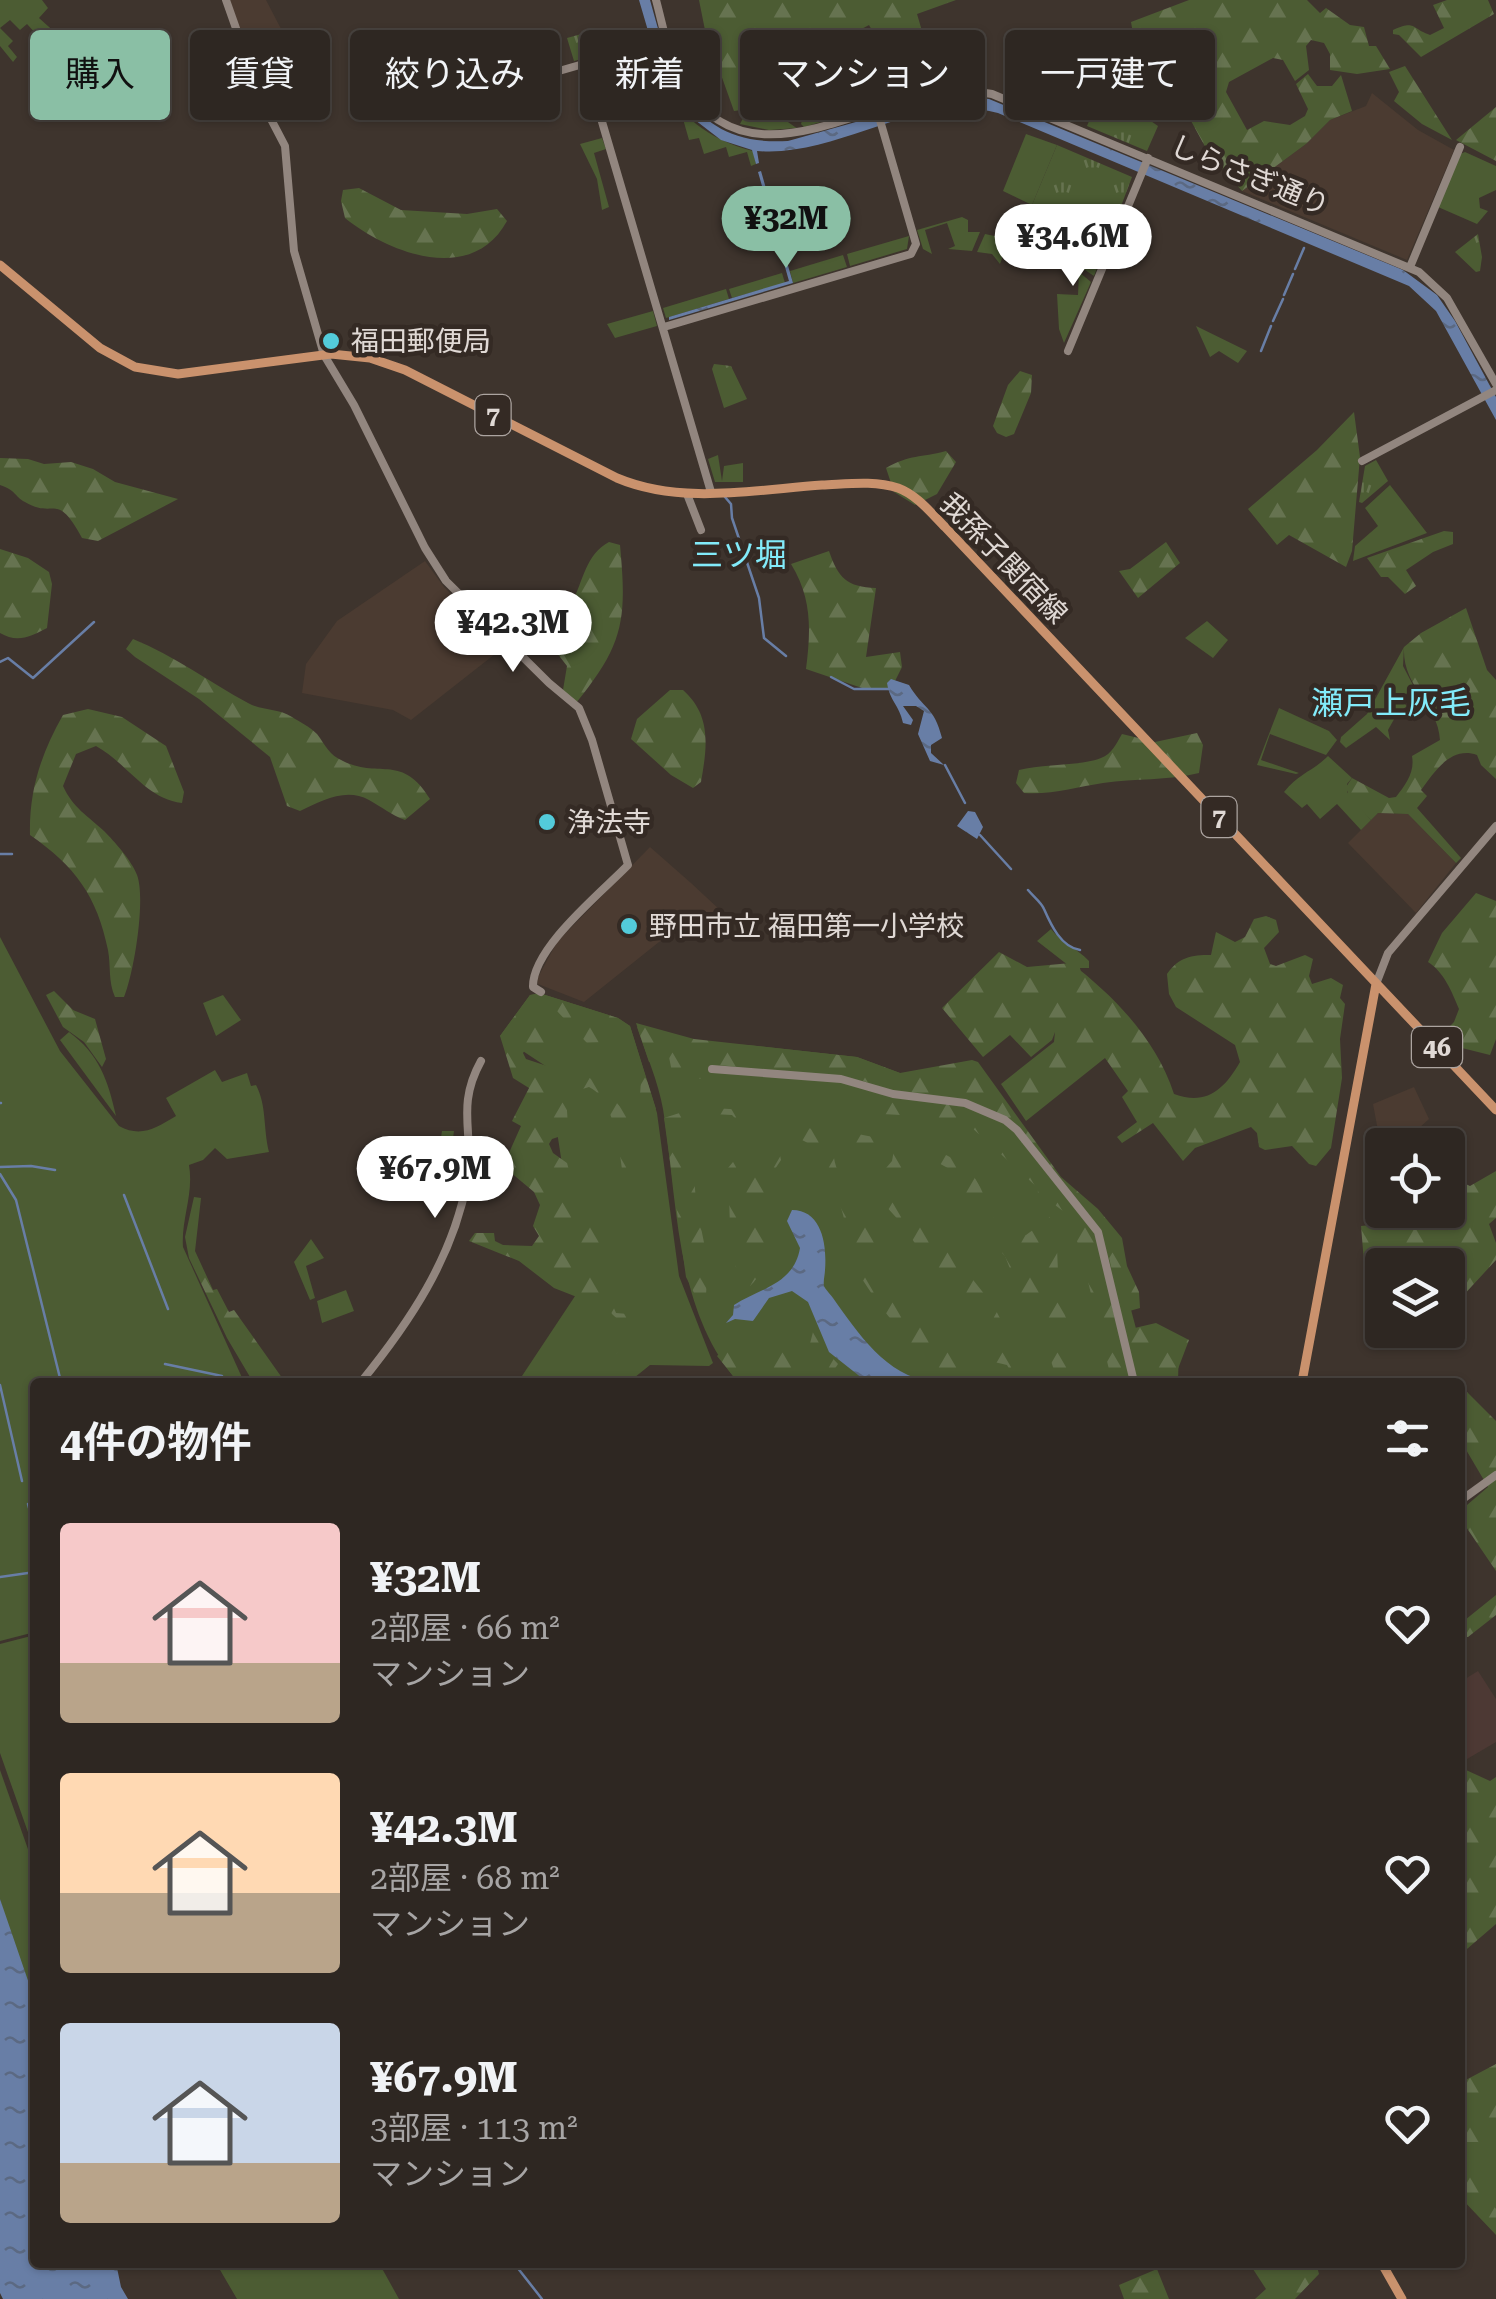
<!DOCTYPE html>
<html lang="ja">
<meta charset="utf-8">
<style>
body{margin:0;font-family:"Roboto Serif","Noto Sans JP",serif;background:#3a332f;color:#f1f3f6;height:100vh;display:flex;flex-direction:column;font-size:38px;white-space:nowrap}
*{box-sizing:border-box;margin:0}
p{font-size:32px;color:#a7a5a5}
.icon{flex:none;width:55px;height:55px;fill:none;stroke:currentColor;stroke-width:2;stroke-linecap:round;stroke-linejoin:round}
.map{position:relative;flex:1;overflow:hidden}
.side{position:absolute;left:30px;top:1378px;width:1435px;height:890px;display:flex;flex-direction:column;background:#2e2722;border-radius:10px;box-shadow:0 2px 8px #0004,0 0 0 2px #494440}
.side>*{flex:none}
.banner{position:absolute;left:30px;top:30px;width:1438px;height:90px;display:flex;gap:20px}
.fabs{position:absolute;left:1365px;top:1128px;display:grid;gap:20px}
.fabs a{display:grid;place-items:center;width:100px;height:100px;border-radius:10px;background:#2e2722;box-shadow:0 2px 8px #0004,0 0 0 2px #494440;font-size:50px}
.price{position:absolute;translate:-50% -85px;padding:0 22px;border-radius:35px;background:#fff;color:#222;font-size:32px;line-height:65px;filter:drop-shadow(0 2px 5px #0008)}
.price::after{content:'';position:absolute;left:50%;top:60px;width:30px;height:22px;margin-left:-15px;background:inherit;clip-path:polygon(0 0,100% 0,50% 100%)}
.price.active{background:#8abfa5;color:#111}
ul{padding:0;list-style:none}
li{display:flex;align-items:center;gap:30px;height:250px;padding:0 30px}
li span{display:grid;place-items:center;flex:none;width:280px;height:200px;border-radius:10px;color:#555}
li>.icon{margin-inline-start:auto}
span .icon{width:120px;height:120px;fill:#fffc;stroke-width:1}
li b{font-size:42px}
h2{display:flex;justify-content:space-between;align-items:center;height:120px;padding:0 30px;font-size:42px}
.pill{padding:0 35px;border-radius:10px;background:#2e2722;box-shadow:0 2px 8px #0004,0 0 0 2px #494440;font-size:35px;line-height:90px}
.pill.active{background:#8abfa5;color:#111}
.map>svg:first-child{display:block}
.commercial{fill:#4b3840}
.built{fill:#4b3b31}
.medical{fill:#4d3934}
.grass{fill:#4c5c33;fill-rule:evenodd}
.forest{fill:url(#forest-firs)}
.park{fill:url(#park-tufts)}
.water{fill:url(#water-ripples)}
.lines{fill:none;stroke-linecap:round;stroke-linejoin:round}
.stream{stroke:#687ea6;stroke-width:2.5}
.tertiary{stroke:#92867f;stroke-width:8}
.primary{stroke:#ca926d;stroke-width:9}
.poi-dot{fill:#53cbda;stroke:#342a24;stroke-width:4}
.labels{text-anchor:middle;stroke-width:9;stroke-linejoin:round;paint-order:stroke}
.shield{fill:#342a24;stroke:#aca4a0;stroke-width:2.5}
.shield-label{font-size:25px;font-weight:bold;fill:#e0d9d5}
.street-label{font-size:28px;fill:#e0d9d5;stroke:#342a24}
.poi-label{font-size:28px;fill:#e0d9d5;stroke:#342a24;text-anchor:start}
.quarter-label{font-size:32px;fill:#82ebfa;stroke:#342a24}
</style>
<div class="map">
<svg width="1496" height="2299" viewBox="0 0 1496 2299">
<defs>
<pattern id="forest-firs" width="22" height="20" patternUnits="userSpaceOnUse" patternTransform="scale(2.5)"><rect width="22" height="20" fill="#4c5c33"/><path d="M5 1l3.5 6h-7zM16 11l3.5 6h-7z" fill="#667350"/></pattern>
<pattern id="park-tufts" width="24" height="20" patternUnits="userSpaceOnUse" patternTransform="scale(2.5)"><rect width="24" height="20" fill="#4c5c33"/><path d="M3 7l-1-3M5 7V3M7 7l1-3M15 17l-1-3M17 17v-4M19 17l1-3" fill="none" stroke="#667350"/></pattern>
<pattern id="water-ripples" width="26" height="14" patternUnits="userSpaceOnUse" patternTransform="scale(2.5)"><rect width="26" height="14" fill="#687ea6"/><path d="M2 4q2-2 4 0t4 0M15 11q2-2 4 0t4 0" fill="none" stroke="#5b6982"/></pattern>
</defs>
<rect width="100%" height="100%" fill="#3e342d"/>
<!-- commercial -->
<path class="commercial" d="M952,46l8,14v25l-30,3 -35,12 -11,-34 24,-3 29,-15z"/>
<!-- built -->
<path class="built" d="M230,0h36l25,48 -9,5 4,7 -32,12z
M1372,93l46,37 36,20 -47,110 -165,-69 64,-47 24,-24 36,-14z
M425,561l19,26 60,60 -93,73 -18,-10 -91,-17 4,-29 31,-43z
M1378,813l30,1 48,49 -40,50 -68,-70z
M650,847l41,36 29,27 -2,3 -59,29 -75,60 -46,-18 -1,-5 20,-37z
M1414,1087l15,32 -23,21 -25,7 -8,-43z"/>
<!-- medical -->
<path class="medical" d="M1478,1671l18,28v43l-34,20 -2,-88 5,5z"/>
<!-- grass -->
<path class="grass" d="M0,0h42l6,8 -9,10 19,17 -11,11 -20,-22 -7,6 -10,-10 -10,8 13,13 -5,5 9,11 -4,5 -13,-16z
M659,73c17,42 50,67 94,78l3,13 -5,2 -4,-14 -18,5 -3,-10 -22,7 -5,-16 -10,2 -6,-21 -11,3z
M872,101l-1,6 -67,20 -3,-3 5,-18 13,5 2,4z
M1026,134l31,11 -25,60 -29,-14z
M602,138l4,11 -12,4 15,54 -7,3 -5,-31 -17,-35z
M1465,152l31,14v24l-17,8 1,10 8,3 -11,13 -39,-17 22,-53z
M962,217l6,3v12h12l-8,19 -24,-2 7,-3 -8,-23 -22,7 7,24 -9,-5 -6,-19z
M1058,222l49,20 -13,34 -15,-10 -26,-3 -10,-10zM1054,235l19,7 -7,19 -19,-7z
M985,234l24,5 -9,25 -8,-10 -15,-2z
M909,236l-2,13 -57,17 -3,-12z
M843,255l4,12 -54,16 -3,-12z
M1079,272l12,10 -27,61 -5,-14 -2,-35 21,1z
M782,273l3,10 -53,15 -3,-9z
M726,289l3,10 -63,19 -3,-10z
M653,311l4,15 -42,12 -8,-14z
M718,455l4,26 2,-15 19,-3v19h-28l-7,-23z
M1390,485l37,48 -74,28 2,-15 23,-20 -13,-18z
M1207,621l21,19 -15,18 -28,-20z
M1404,647l-1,19 10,19 -12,16 6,5 -10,8 -9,16 2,10 -14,-13 -30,21 -6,-6 1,-5 26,-23z
M1279,708l50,23 8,9 -11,15 -56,-21 -9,26 38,13 -3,1 -39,-9z
M1328,756l24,22 -5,6v8l24,28 -10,10 -24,-26 -17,15 -13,-15 -5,4 -18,-16c15,-19 28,-20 44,-36z
M1051,929c12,15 26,19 38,32v7h-9l2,8 -45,-35z
M0,937l60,114 59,75c22,12 37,2 57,-10l-10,-18 49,-28 7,12 25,-9 4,13 5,-1c11,21 7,43 13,67l-42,7 -12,-11 -12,12 -14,5c5,29 -8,54 -6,82l61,135h-209v250l-35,9z
M542,994l76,24 12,8 27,87 22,163 34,87 -4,3 -59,-1 -21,17h-111l63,-95 -34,-220 -47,-31 30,-41z
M223,995l18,25 -25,16 -13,-33z
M637,1027l48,16 63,2 109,12 43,16 75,-2 32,46 24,24 28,41 39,39 22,47 18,68 41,10 -1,36h-440c-64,-74 -60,-181 -75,-273 -5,-28 -17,-55 -26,-82z
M69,1032c30,22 39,48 47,84l-56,-76z
M442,1131h12l-3,22 13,1 -1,30 -29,-3 -13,-17 3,-15 15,1z
M311,1239l13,19 -18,8 9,32 -5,2 -16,-38z
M346,1290l8,21 -32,12 -5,-22z
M35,1635v217l-35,-99v-109z
M0,1770l35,99v155l-35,-125z
M1496,2064v171l-36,-38v-104z
M216,2263h163l20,36h-162z"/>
<!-- forest -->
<path class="forest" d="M699,0h257l-39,14 10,34 -25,8 -18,-5 -15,-26 -17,9 -14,20 -20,4 -26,-8 -11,18v20c19,3 23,9 29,27l-6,6 -40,-14 -30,4 -29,-81z
M1189,0h118l13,13 6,-5 24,17 14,2 5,19h7l14,23 -33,5 -27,-4v-16l-6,-11 -13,-3 -5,6 3,24 -14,11 -12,-21 -10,-2 -44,24 -3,10 21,38 17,-9 26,4 15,-9 3,-7 -12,-25 12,-10 9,12h15l9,-11 11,36 -22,9 -24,24 -64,47 -34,-39 -18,-33 -12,-2 8,-33 -2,-14 -12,10 -21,-6 -10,33 -16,-13 -30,-15 12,-9 25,12 6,-2 3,-25 -7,-16 -3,-17z
M1447,0h41l6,14 -73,43 -22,-22 -6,-1v-4c23,-10 17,-2 37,5l14,-7 -11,-23z
M1405,66l47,74 -30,-16 -28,-23 5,-9 -10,-20z
M1496,107v54l-40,-21z
M359,188l42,22 66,4 30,-5 10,12c-35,64 -117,33 -162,-3l-4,-17 2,-11z
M1020,371l12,4 -1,18 -17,41 -8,3 -9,-4 -4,-7 15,-41z
M1354,412l6,45 -8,94 -6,16 -57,-32 -12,10 -29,-36 69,-59z
M946,451l10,11 -19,32 -22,11 -21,-13 -8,-24c25,-14 34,-10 60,-17z
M0,458l28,1 16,5 27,-2 22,7 22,13 63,17 -80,42 -16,-3c-26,-48 -27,-18 -57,-36 -11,-6 -9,-12 -25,-17z
M1444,531l9,1v12l-20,8 -27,18 10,16 -11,8 -17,-17h-7l-14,-19z
M609,542l11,3c7,75 4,99 -44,158l-13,-13 4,-24 -14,-18c4,-18 11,-29 19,-45 11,-22 14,-49 37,-61z
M1166,542l14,21 -42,35 -19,-27 11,-2z
M0,549l28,9 21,14 3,12 -5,44c-17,9 -30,15 -47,5z
M829,551c9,27 18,36 47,37l-10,69 34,-5 2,15 -11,22 -29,-1 -56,-19c5,-39 6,-71 -15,-105z
M1466,608l21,62 9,10v99l-15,-14 -4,-10c-26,-9 -42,16 -56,35l6,6 -10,12 44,50 -5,5 -48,-49 -30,-1 -7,7 -22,-23 -3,-10 6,-9 37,20 7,-1c10,-13 19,-25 16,-41l28,-16c-2,-37 -38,-52 -36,-93l17,-14z
M133,639c42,17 76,43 115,64 14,8 30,5 44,14 8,5 18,10 25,17 9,12 12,21 26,27 36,18 59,-8 87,38l-25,21c-14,-5 -23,-13 -36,-20 -23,-13 -48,1 -69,11l-13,-5 -17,-49 -71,-58 -64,-42 -9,-8z
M670,690h13c29,26 24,57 18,92l-8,6 -22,-13 -40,-36 6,-20z
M88,709l34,8 44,29 18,46 -2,11c-36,-4 -55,-40 -86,-57l-20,8 -13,32c10,22 25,30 41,45 10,10 28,30 33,44 9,24 -3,98 -13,122h-9c-7,-15 -4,-31 -7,-47 -11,-54 -33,-84 -78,-115 -1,-45 11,-81 33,-120z
M1197,733l6,12 -4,28c-32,8 -64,5 -96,10 -26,4 -52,12 -79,10l-8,-10 3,-13c24,-6 62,-4 82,-12 11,-4 15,-14 21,-24l33,8z
M1476,893l20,8v138l-6,16 -36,-9 -13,-11 13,-13 5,-13c-7,-17 -15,-37 -31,-47l14,-29z
M1266,916l10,4 3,12 -15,16 6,16 6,2 29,-11 8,4 -4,17 3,8 19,-6 12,7 -3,13 5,6 -5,35 2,39 -11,70 -15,18 -7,-2 -17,-18 -27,4 -6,-3 -2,-14 -6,-6 -56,21 -12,13 -30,-38 -31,20 -5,-6 20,-15 -15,-25 6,-6 -23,-33 -79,63 -25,-37 53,-42 1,-10 -3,8 -21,17 -21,-22 -27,22 -41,-49 57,-56 28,15 44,-4c44,34 85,76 103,131 32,12 50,-4 66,-32l-5,-17 -59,-38 -7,-13 -2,-20c12,-17 24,-19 44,-19l5,-23 19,10 10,-5 9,-18z
M54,991l19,19 22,9 11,40 -4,8 -18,-25 -21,-15 -17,-32z
M539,993l79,25 12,8 26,83 -21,1c10,-23 6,-40 -7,-61l-23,-7 -18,1 -30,-32 -21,-4 -3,6 14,26 -5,8h-15l-4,6 3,6 27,9 17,16 18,-7 12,7 32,36 4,93 -3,31c-12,-34 -6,-139 -44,-157l-23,7 2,33 -4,8 -12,4 -3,5 4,9 14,10 11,40 19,31 11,39v21l8,19 12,1 8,6 -6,17 -37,45h-16l28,-39 14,-7 7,-9 -14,-13 -10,-19 -11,-1 -9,5 -28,-11 -35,-27 -50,-20 6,-8h19l1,8 8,4 29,1 7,-10 -6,-10 7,-21 -6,-13 -31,-26 18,-40 -9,-5 17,-33 -16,-10 -13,-42 30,-41z
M636,1023l58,16 163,18 43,16 72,-13 6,2 83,115 37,32 24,29 5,28 12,26 1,16 -14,4 4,16 -4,1 -20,-84 -7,-18 -35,-39 -45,-61 -53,-27 -65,-8 -52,-15 -142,-13 -2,14 -31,4 -5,-25 -20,5z
M904,1099c37,4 85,6 112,35 17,17 27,40 42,58 12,14 27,26 37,42l35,148h-18l-31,-130 -14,-38 -16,-12 -5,11 10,12 3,70 16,52 1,35h-18l-14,-42 -17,-28 -22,-56 -44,-47 -9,-14 3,-23 -20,-11 -19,-3 -7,19 -9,7 2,21 45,42 46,58 29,55 4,18 -14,-4 -5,-9 -17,-4 -2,-5 5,-9 -11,-22 -38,-37 -41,-63 -20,-22 -7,-23 16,-19 2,-11 -5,-5 -16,2 -11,14 -28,-11c-3,24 24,47 33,69 7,18 10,43 20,58 9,13 24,21 33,34 8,11 11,23 21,33 13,14 30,19 41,34l-2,4c-8,0 -16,2 -23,-1 -31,-12 -95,-93 -106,-124 -6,-15 -4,-31 -9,-46 -3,-13 -15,-21 -20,-33 -7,-18 0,-29 -20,-38v-13l17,3 11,-5c39,18 102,12 136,43 21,19 20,48 40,66l20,1 11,-8 1,-39 -68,-62 -69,-11 -19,-1 -12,6 -19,-6z
M698,1107l47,3 2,18 -3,-1 -12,-12 -19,-1 -29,6 -8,15 3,10 15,18c-1,35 8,66 14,100 2,13 -4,25 -1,38 3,14 26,50 39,56 20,-11 36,-7 57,1l4,-3 6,-23 6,-1 5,18 14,15 -6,9 10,9h-104l-21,-26 6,-6 -37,-73 -22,-159z
M748,1144l31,7 2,9 -6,9 1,26 -17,3c4,28 14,67 -9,88h-7c-17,-35 -12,-80 -15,-118z
M1448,1151l11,30 11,5 26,-15v47l-7,6 7,19v17l-48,52v-47h-66v6l-14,-1 -4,-8 -3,-36 19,-2 5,-14h63z
M194,1197l7,1 -6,53 18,39 4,-1 12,23 5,-2 51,72h-32l-26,-44 -38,-80 -4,-21z
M1156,1323l33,17 -16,42h-35l-12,-52z
M1460,1385l36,36v150l-36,-53v-7l28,-24 -23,-39 -5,-1z
M1496,1595v20l-28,22h-8v-13z
M1466,1770l24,11 6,-4v147l-36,31v-176z
M1496,2064v86l-18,-8h-18v-59z
M1460,2164l36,45v21l-36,-37z
M1228,2263h88l3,11 -24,25h-40l11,-10 -15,-23z
M1157,2269l12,30h-45l-5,-14z"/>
<!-- park -->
<path class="park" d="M603,28l7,23 -36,10 -7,-23z
M1103,88l55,38 -11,25 -60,-25z
M754,98l41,29 2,1 -28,2 -29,-6z
M1057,145l75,32 -23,61 -77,-33z
M1478,234l4,23 -2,14 -4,1 -21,-20z
M1196,326l51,25 -9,12 -19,-12 -9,6z
M714,364l17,2 16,33 -23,9 -12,-39z
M1376,460l12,21 -26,22 -3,-1 6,-36z"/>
<!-- water -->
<path class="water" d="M639,0h11c21,77 41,147 138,141l150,-42 24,-3 27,3 414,171 34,25 18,26 41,76v23l-60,-109 -27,-25 -411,-173c-82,-22 -159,45 -241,38l2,12 -3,1 -4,-14 -31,-10 -39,-30 -10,9 9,-10 -20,-34z
M761,171l32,112 -124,37v-3l120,-36 -31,-109z
M891,679l18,6c14,24 25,21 33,53l-11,7v8l13,12 -14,-4 -12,-27 6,-23 -8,-5h-13l10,14 -2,5 -8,-2c-4,-19 -13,-21 -16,-40z
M968,811l7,1 8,15 -6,12 -20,-13z
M792,1210c30,0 35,35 33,60 0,4 -2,12 -1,16 1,3 7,9 9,12 25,35 53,78 99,84h-65l-38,-30 -21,-50 -16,-11 -23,7 -16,23 -18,-2 -9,4 7,-8 1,-10c27,-17 60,-21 66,-57l-13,-27z
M0,1899l35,102v261l81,1 5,24 7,12h-125l-3,-6z"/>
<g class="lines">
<!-- stream -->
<path class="stream" d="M1295,269l9,-21
M1284,295l9,-21
M1273,321l10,-22
M1261,351l10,-25
M725,497l6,7 1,14 27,80 5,40 22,18
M0,662l8,-4 25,20 61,-56
M831,677l23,12h35
M945,765l20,38
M980,835l31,34
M0,854h12
M1028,890c5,6 14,13 16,19 7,16 17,38 36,41
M0,1103h1
M0,1167l31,-1 24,4
M0,1174l16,26 45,182
M124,1195l44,114
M165,1364l57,12
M0,1385l22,96
M28,1504l7,27
M0,1577l35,-5
M513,2262l29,37"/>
<!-- tertiary -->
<path class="tertiary" d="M226,0l36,102 23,44 9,105 30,104 30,50 71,143 21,33 103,102 30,25 13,32 36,125c-26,27 -96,83 -95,122l8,5
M656,0c7,26 12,56 26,80 62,109 177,22 264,12 16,-2 31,-1 46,2l427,178 28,26 49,86
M585,64l126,428
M538,77l129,-37
M1410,267l50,-120
M664,327l247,-73 5,-10 -39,-134
M1068,351l80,-193
M1362,461l134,-71
M687,494l14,36
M1376,984l12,-31 108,-127
M712,1069l129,10 52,15 72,9 40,17 12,10 81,102 36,150
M361,1382c48,-59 92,-124 106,-201 8,-48 -12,-73 14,-120
M1460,1501l36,-26"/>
<!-- primary -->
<path class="primary" d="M0,265l100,83 35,19 43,7 153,-20 39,4 35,12 212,108c64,27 137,12 205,7 25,-1 52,-5 76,3 19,7 33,25 47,39l551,583
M1302,1382l74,-398
M1381,2262l21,37"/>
</g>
<!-- markers -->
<g class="poi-dot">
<circle cx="331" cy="341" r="10"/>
<circle cx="547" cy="822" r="10"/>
<circle cx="629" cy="926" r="10"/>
</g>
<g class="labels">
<!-- shield labels -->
<g class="shield">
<rect x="475.5" y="395" width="35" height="40" rx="8"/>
<rect x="1201.5" y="797" width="35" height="40" rx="8"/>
<rect x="1412" y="1027" width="50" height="40" rx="8"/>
</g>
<g class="shield-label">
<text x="493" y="424">7</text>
<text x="1219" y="826">7</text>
<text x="1437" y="1056">46</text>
</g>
<!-- street labels -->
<g class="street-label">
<text transform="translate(1250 175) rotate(22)" y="10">しらさぎ通り</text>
<text transform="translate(1004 558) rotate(46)" y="10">我孫子関宿線</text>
</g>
<!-- poi labels -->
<g class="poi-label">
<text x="351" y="351">福田郵便局</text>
<text x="567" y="832">浄法寺</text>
<text x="649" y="936">野田市立 福田第一小学校</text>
</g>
<!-- quarter labels -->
<g class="quarter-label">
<text x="739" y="566">三ツ堀</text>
<text x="1391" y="714">瀬戸上灰毛</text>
</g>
</g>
</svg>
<div class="fabs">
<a><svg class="icon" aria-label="locate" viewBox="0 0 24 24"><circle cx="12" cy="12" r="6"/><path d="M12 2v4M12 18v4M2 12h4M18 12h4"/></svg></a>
<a><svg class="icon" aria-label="layers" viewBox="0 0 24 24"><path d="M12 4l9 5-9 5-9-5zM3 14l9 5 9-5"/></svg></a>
</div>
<b class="price active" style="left:786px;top:271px">¥32M</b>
<b class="price" style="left:1073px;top:289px">¥34.6M</b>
<b class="price" style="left:513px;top:675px">¥42.3M</b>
<b class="price" style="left:435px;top:1221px">¥67.9M</b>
<div class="banner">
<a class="pill active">購入</a>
<a class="pill">賃貸</a>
<a class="pill">絞り込み</a>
<a class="pill">新着</a>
<a class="pill">マンション</a>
<a class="pill">一戸建て</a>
</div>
<section class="side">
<h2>4件の物件<svg class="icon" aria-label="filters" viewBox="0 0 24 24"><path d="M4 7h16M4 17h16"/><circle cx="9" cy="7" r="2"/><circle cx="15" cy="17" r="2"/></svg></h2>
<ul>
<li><span style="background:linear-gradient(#f6c9c9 70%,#b9a48a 0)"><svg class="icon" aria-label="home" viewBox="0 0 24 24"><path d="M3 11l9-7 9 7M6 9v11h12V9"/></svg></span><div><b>¥32M</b><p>2部屋 · 66 m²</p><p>マンション</p></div><svg class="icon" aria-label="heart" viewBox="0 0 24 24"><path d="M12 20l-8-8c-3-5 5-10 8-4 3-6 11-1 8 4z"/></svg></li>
<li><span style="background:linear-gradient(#ffd9b3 60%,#b9a48a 0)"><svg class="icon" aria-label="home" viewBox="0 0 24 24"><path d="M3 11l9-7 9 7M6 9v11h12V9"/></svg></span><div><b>¥42.3M</b><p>2部屋 · 68 m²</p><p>マンション</p></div><svg class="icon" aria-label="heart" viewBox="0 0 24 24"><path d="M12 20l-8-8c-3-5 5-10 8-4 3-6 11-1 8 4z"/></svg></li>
<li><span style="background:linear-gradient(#c9d6e8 70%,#b9a48a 0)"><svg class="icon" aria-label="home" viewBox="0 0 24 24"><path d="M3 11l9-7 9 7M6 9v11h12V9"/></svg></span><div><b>¥67.9M</b><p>3部屋 · 113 m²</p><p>マンション</p></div><svg class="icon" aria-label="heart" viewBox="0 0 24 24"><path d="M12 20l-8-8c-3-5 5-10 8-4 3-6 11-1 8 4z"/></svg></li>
</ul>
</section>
</div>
